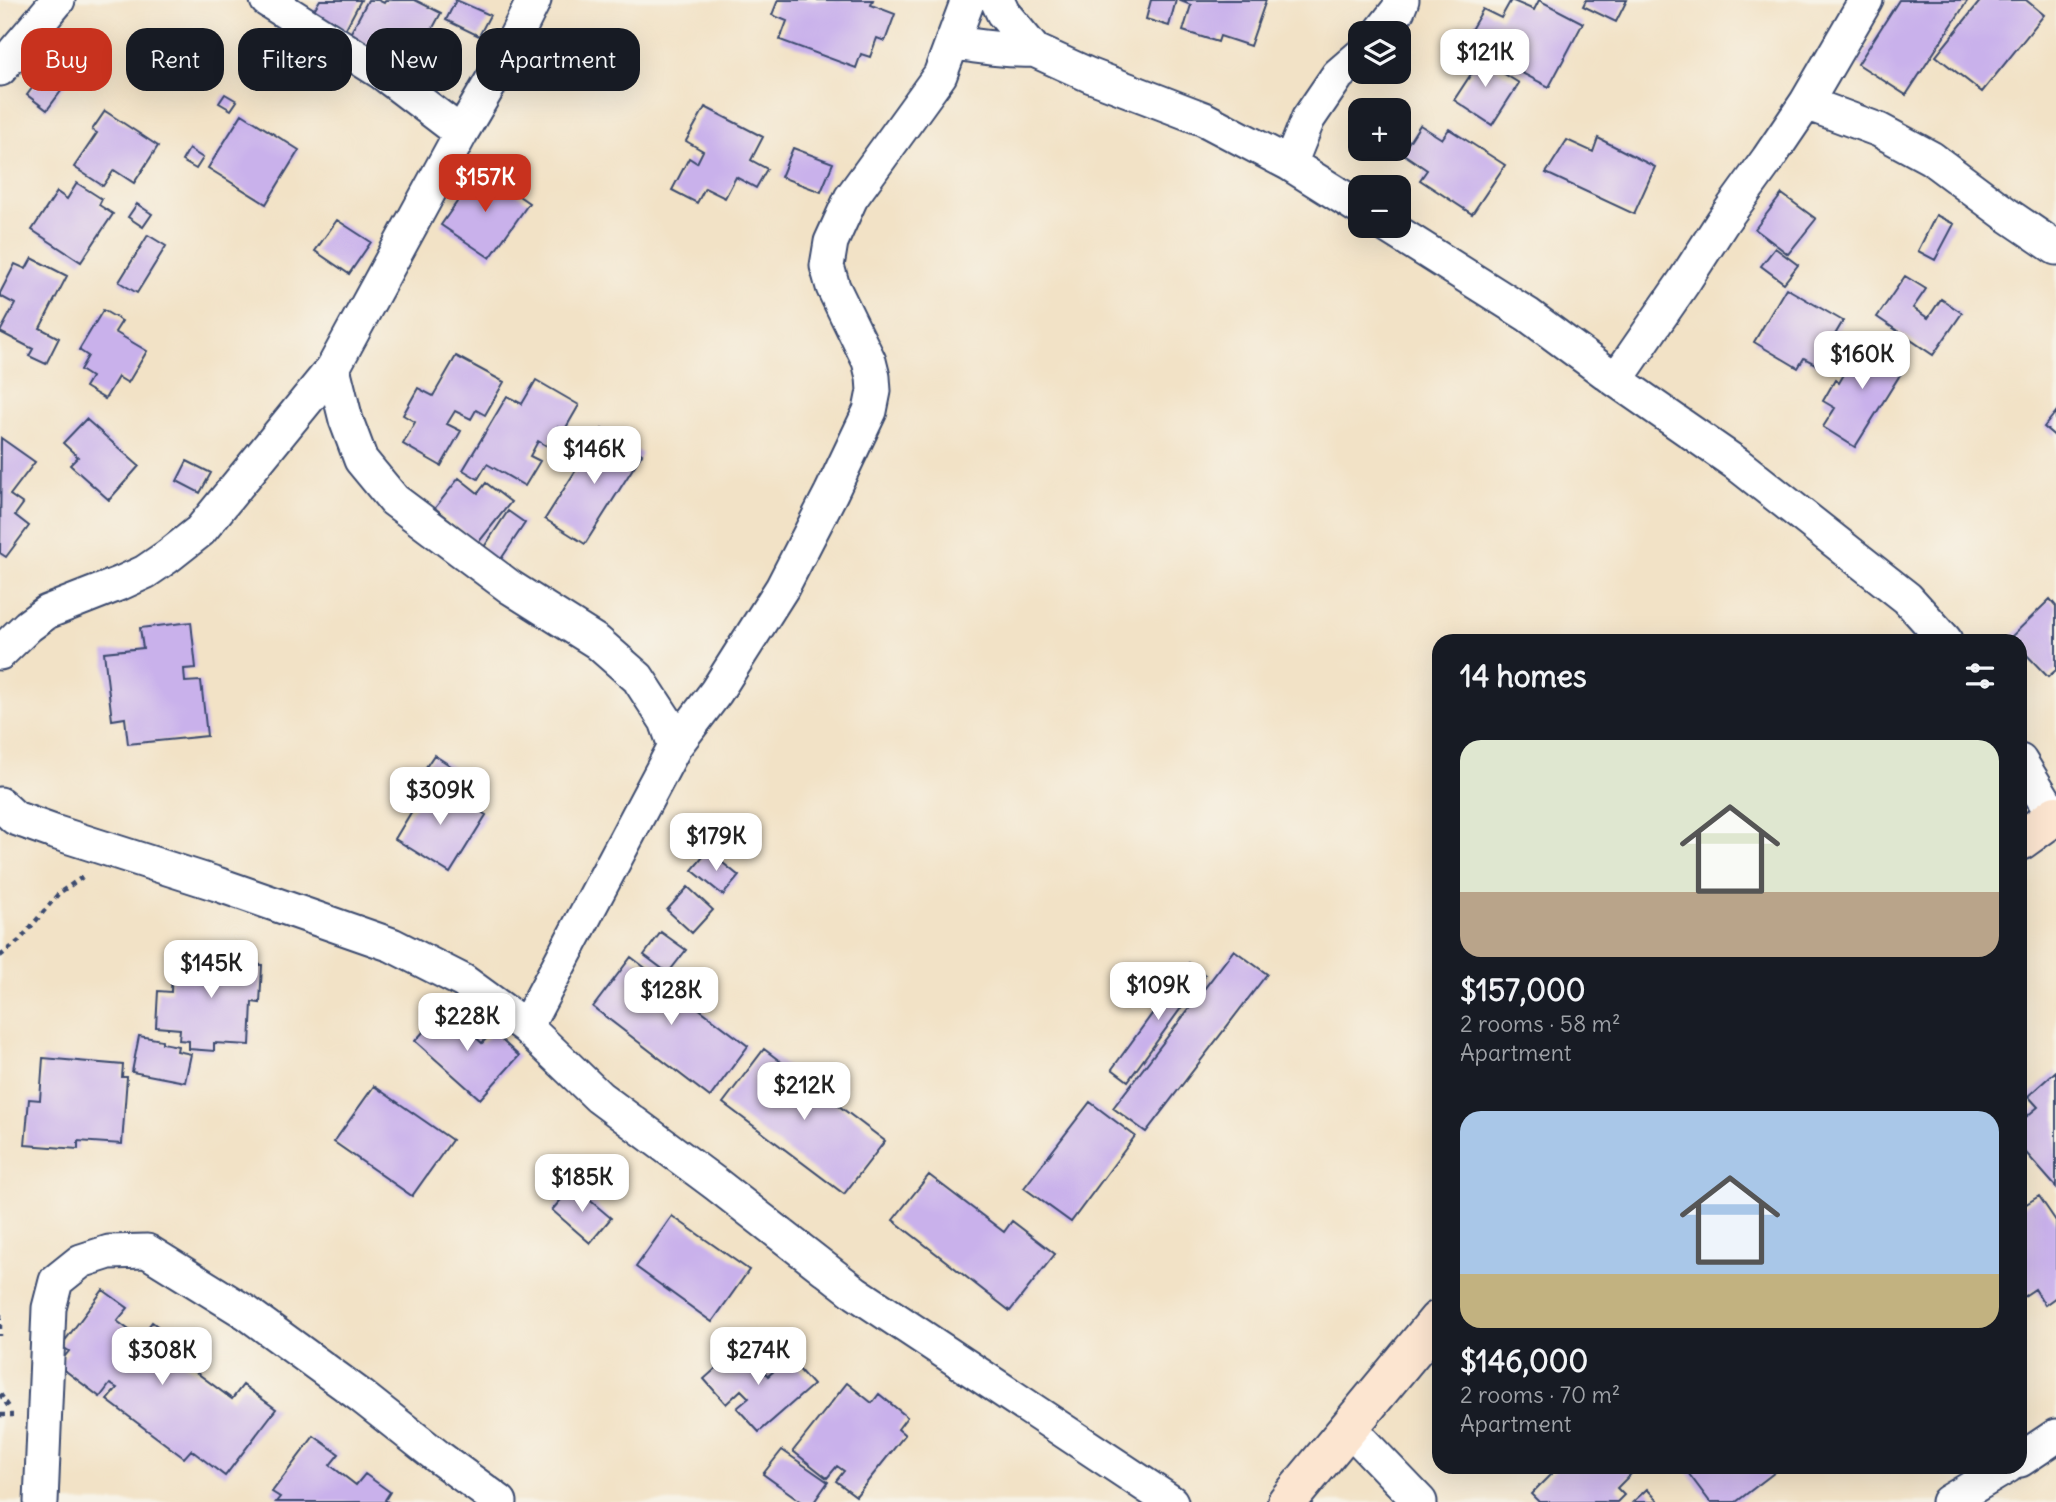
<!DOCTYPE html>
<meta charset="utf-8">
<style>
body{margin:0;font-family:Delius,sans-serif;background:#242831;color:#f1f3f6;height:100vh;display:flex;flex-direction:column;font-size:26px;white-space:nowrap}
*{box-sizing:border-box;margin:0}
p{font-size:23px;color:#9ea1a6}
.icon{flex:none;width:38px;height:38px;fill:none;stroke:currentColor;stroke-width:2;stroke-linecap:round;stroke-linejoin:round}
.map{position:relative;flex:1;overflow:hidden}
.sheet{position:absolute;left:1432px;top:634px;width:595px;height:840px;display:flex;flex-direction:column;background:#171b24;border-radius:21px;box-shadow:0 7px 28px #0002}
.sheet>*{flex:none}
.guide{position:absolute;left:21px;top:28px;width:665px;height:63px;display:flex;gap:14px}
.buttons{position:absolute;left:1348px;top:21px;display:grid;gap:14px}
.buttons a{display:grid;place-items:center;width:63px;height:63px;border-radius:14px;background:#171b24;box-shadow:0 7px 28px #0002;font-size:35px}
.price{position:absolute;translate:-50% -60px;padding:0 16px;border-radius:14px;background:#fff;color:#222;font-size:23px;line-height:46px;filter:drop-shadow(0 2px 4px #0008)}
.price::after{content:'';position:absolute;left:50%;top:42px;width:21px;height:16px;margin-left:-10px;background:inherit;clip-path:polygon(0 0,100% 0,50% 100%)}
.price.on{background:#c8321e;color:#fff}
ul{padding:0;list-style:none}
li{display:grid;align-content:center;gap:14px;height:371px;padding:0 28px}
li span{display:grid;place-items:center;height:217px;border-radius:21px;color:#555}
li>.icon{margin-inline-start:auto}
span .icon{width:126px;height:126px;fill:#fffc;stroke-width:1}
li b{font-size:30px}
h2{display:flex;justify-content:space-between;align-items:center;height:84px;padding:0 28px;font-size:30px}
.tag{padding:0 24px;border-radius:21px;background:#171b24;box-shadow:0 7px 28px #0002;font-size:24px;line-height:63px}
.tag.on{background:#c8321e;color:#fff}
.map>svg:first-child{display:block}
.building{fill:#c9b1eb}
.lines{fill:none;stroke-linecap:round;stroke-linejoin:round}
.minor-casing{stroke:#3b4a6e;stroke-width:37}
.secondary-casing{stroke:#3b4a6e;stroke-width:42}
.path{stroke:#3b4a6e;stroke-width:4.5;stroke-dasharray:5 5;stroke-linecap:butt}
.minor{stroke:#fff;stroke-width:33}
.secondary{stroke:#fce5d0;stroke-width:38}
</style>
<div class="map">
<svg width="2056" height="1502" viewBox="0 0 2056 1502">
<rect width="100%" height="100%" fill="#f7f3e8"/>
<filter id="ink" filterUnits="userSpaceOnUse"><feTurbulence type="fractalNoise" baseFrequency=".0143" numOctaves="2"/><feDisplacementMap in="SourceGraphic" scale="14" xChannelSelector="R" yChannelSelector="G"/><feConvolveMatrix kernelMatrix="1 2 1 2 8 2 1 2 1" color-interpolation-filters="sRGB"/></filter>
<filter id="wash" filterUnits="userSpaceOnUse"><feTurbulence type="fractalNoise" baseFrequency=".00686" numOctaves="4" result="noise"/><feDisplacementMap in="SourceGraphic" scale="28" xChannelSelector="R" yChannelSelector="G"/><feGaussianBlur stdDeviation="1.57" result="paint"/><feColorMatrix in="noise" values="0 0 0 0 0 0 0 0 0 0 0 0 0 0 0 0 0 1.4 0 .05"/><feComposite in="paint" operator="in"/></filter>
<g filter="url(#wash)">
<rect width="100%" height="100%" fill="#f2e2c6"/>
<g id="blocks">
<!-- building -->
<path class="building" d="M320,0h41l-16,30 -33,-17z
M368,0h10l6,3 2,-3h29l26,13 -13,24 15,7 -17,31 -77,-39z
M456,0l34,15 -11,21 -33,-16z
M778,0h95l-2,5 24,9 -10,27 -8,-3 -7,19 -9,-3 -5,14 -76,-28 7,-19 -15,-6z
M1151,0h25l-7,26 -23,-7z
M1178,0h88l-16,46 -30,-10 -2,6 -35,-11 8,-26z
M1511,0l23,10 5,-10 44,23 -34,64 -52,-27 5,-10 -33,-17 14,-24 18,9z
M1586,0h41l-11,22 -33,-16z
M1899,0h69l-62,95 -48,-31z
M1981,0h45l18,15 -62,77 -46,-36z
M1467,51l52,32 -27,42 -38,-25 19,-29 -13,-8z
M53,60l20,15 -26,35 -20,-15z
M225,94l12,7 -6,9 -12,-7z
M705,107l58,30 -12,23 16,9 -11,19 -20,-11 -11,21 -20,-10 -8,15 -25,-13 17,-32 8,5 6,-12 -17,-10z
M105,111l53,35 -24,37 -20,-13 -11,16 -29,-19 23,-34 -5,-3z
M242,114l57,36 -33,54 -58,-36z
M1420,125l22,14 7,-10 56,36 -33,49 -52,-34 7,-10 -25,-17z
M1598,138l57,29 -21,47 -88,-41 21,-33 26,12z
M793,148l40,15 -12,29 -40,-15z
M189,149l14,9 -7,11 -14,-8z
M480,169l49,34 -39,55 -49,-33z
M77,183l25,16 -3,6 14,9 -32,48 -49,-32 25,-38 10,7z
M1782,194l34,25 -28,35 -33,-25z
M137,204l15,10 -9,13 -15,-10z
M1936,215l18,9 -19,36 -17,-9z
M337,220l34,22 -22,32 -34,-23z
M148,235l18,11 -29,47 -18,-11z
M1775,248l23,17 -14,18 -23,-17z
M32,258l35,18 -27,52 19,10 -13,26 -17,-8 4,-7 -33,-17 15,-28 -15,-8v-3l15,-29 11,5z
M1905,276l21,13 -13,19 15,10 13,-19 21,14 -29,42 -56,-38z
M1786,288l57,33 -26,44 -13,-7 -6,10 -44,-26z
M103,310l19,11 -7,11 32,19 -19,32 -10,-6 -13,22 -20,-12 6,-10 -11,-7 8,-14 -9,-6z
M1866,337l42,25 -53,85 -32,-20 12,-19 -12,-7 12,-21 4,3z
M456,356l48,26 -19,33 -9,-5 -5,9 -16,-8 -8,13 14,7 -20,35 -38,-22 12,-22 -12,-7 15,-27 15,8z
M536,380l43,25 -15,26 -6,-4 -11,19 -9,-5 -8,15 10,5 -15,25 -38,-22 -9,15 -15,-9 44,-74 15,8z
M2056,412v25l-12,-10z
M86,419l53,47 -30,34 -39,-35 8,-8 -15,-14z
M602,429l40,25 -57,90 -40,-25z
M1,438l34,24 -25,33 13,9 -8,11 14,11 -23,31 -6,-4z
M187,461l24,12 -11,20 -23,-12z
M459,478l19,15 8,-10 25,19 -33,41 -43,-35z
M508,511l17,12 -28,42 -17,-12z
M2050,599l6,7v64l-8,7 -28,-29v-8h-7l-3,-2z
M191,622l5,46 -12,1 1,13 16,-1 6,55 -79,8 -3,-26 -13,2 -8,-68 39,-4 -3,-20z
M434,755l40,26 -10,15 -40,-26z
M430,781l56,34 -36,58 -55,-34z
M708,851l31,25 -16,19 -31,-25z
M688,887l25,23 -21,23 -25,-23z
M661,932l25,18 -18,23 -24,-18z
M203,943l19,1 -1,18 41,3 -2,38 -8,-1 -2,43 -36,-2v8l-25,-2v-8l-10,-1 1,-11 -24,-2 2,-36 13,1 1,-25 7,1 1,-12 23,1z
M1234,950l33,24 -121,158 -33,-24z
M631,957l117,89 -38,51 -117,-90z
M1189,963l16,12 -77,106 -16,-12z
M444,1009l38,34 11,-11 26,24 -39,43 -65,-58z
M139,1036l23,4v3l16,3 -1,5 14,3 -6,28 -53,-10z
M764,1049l121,92 -41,53 -121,-91z
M43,1058l80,7 -1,12h5l-5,67 -44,-3v8l-53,-4 4,-46 11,1z
M2056,1071v116l-36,-41v-24l18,-15 -10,-11z
M374,1086l78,54 -40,56 -78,-54z
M1090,1102l45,34 -64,86 -47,-34z
M929,1175l75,57 8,-11 43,33 -45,57 -117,-91z
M573,1186l38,32 -21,25 -38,-33z
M2039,1196l17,25v76l-11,8 -10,-16 -15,10v-91z
M672,1216l77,54 -37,52 -76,-55z
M103,1290l25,18 -11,13 23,17 12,-16 29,22 -8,11 59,44 11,-14 33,24 -51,67 -34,-26 -7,8 -77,-58 10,-12 -7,-4 -10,13 -42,-32 11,-14 -8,-5z
M741,1346l27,30 21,-18 24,27 -54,47 -22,-24 12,-10 -8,-8 -15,14 -22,-25z
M847,1383l25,20 7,-9 28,23 -9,12 7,6 -49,61 -20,-15 8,-10 -7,-5 -10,12 -34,-27z
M314,1436l25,18 -9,11 26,20 9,-11 25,18 -5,8 3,2h-112l4,-5 -8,-5z
M782,1450l46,32 -14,20h-12l-39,-28z
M1559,1466h71l4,5 -17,17 7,7 -7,7h-78l-8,-8z
M1683,1466h100l-47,36h-26z
M1647,1489l12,13h-26z"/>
</g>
</g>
<g filter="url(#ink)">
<use href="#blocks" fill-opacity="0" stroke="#3b4a6e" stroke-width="2"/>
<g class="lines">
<!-- minor casing -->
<g class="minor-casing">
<path id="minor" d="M267,0l114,72 80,61
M997,0l6,13 31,37 55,25 115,44 86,45 70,44
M1380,33l18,-23 4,-10
M952,42c28,5 54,9 82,8
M0,69l58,-69
M1806,103l73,27 52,28 75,56 50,34
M1290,164l18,-45 30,-44 22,-19
M1387,226l141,89 88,65 121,84 170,134 38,42
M333,368l13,52 15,40 33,40 116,87 87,55 41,36 28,43 9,25
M1616,380l67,-97 40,-62 45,-62 38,-56 60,-103
M0,653l28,-27 19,-14 74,-29 24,-11 22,-15 33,-26 133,-163 128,-235 43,-73 30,-60
M2020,761l34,55
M0,804l15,14 39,14 163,52 175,61 71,36 63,46 73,70 117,87 140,109 315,209
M526,1027l149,-281 41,-54 66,-104 49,-95 39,-82 4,-20 -1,-14 -4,-16 -36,-74 -6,-21 4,-24 20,-44 89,-123 28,-75
M1348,1427l72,75
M2020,1460l36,-24
M41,1502l8,-194 7,-27 25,-20 28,-9 38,-1 100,62 114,83 76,60 63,46
M1948,1502l60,-36"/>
</g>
<!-- secondary casing -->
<g class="secondary-casing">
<path id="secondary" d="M2020,841l36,-26
M1287,1502l151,-182"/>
</g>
<!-- path -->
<path class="path" d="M0,956l19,-15 40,-48 25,-17
M0,1314v22
M0,1394l11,16
M0,1415h13"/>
<!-- minor -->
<use href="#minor" class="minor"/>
<!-- secondary -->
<use href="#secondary" class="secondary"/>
</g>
</g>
</svg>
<div class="buttons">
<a><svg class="icon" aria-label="layers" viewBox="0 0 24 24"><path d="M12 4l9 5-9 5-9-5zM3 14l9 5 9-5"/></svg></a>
<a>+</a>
<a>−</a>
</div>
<b class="price" style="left:1485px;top:89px">$121K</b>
<b class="price on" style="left:485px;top:214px">$157K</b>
<b class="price" style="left:1862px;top:391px">$160K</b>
<b class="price" style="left:594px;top:486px">$146K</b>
<b class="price" style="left:440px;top:827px">$309K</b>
<b class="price" style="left:716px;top:873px">$179K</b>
<b class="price" style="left:211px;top:1000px">$145K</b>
<b class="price" style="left:1158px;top:1022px">$109K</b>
<b class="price" style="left:671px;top:1027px">$128K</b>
<b class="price" style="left:467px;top:1053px">$228K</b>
<b class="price" style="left:804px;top:1122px">$212K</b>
<b class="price" style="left:582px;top:1214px">$185K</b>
<b class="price" style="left:162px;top:1387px">$308K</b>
<b class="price" style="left:758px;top:1387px">$274K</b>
<div class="guide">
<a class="tag on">Buy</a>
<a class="tag">Rent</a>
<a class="tag">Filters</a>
<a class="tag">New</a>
<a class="tag">Apartment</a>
</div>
<section class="sheet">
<h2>14 homes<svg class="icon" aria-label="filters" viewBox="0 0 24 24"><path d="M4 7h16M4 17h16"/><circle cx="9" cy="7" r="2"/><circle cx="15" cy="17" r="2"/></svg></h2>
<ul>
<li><span style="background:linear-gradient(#dfe7d0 70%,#b9a48a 0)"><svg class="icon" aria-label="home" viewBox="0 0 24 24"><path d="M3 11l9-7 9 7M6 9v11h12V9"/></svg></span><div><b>$157,000</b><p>2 rooms · 58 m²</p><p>Apartment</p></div></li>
<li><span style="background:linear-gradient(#a9c7e8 75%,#c2b280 0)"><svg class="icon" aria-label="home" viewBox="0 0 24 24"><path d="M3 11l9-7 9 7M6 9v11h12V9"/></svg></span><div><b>$146,000</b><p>2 rooms · 70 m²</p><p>Apartment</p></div></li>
</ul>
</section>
</div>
